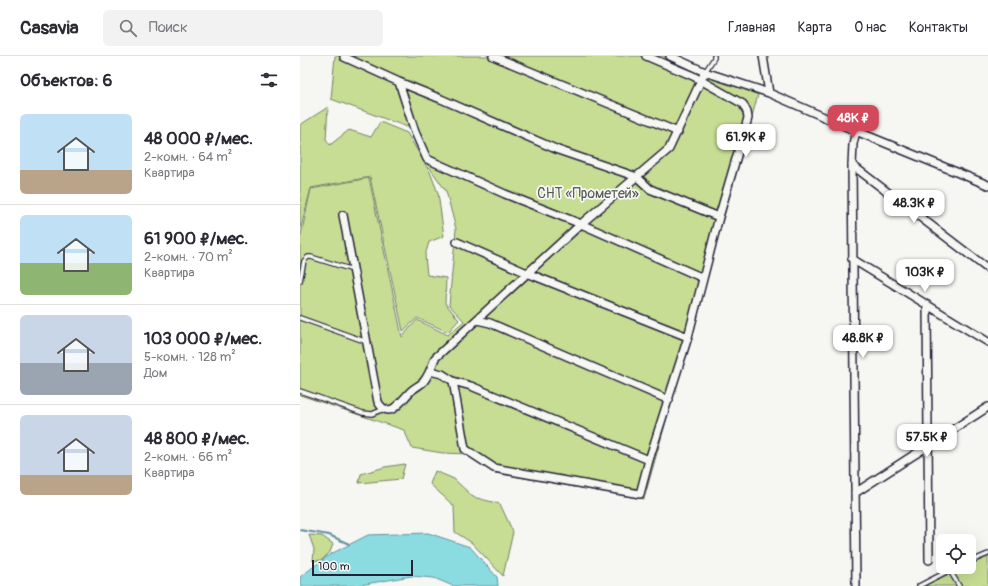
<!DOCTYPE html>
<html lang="ru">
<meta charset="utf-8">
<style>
body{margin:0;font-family:Pangolin,sans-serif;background:#f2f2f3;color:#2b2b33;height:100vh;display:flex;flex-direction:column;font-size:15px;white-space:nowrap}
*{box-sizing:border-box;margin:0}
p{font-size:13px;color:#7c7c81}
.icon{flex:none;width:22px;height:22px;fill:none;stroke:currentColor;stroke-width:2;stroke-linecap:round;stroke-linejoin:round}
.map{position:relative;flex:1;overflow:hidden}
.panel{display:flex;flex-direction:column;background:#fff;width:300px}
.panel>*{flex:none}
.buttons{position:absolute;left:636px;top:478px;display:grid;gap:8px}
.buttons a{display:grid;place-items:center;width:40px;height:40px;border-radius:6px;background:#fff;box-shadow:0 4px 16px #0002;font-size:20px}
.scale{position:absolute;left:12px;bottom:10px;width:101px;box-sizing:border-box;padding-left:4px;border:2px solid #22223b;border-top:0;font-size:11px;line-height:14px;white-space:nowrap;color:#22223b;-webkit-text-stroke:3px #f6f6f2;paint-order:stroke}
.price{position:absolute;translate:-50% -34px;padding:0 9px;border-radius:8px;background:#fff;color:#222;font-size:13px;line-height:26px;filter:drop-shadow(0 1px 2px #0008)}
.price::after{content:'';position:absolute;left:50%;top:24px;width:12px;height:9px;margin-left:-6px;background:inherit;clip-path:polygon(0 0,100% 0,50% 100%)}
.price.selected{background:#d1495b;color:#fff}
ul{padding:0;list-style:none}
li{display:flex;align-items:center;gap:12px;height:100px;padding:0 20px}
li+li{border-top:1px solid #e1e1e2}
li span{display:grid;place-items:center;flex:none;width:112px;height:80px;border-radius:6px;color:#555}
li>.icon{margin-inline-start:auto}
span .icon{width:48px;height:48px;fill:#fffc;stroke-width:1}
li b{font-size:17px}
h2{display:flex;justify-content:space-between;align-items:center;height:48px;padding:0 20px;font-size:17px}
header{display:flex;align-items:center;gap:24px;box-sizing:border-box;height:56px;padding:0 20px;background:#fff;border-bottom:1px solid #e1e1e2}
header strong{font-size:19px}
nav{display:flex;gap:22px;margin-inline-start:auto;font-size:14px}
.search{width:280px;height:36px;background:#f2f2f3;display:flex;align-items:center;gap:10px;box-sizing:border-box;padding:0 14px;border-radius:6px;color:#7c7c81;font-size:15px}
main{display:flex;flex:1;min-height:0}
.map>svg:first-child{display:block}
.green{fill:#c7dd93;stroke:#748067}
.water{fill:#8bdce1;stroke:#61929f}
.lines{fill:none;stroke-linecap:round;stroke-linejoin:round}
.stream{stroke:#61929f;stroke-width:2}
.lane-casing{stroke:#22223b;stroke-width:6}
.street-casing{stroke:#22223b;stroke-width:10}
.lane{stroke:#f6f6f2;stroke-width:3.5}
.street{stroke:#f6f6f2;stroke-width:7}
.labels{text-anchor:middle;stroke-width:3.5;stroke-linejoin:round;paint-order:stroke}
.park-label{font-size:14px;fill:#545a55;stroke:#f6f6f2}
</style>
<header>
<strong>Casavia</strong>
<div class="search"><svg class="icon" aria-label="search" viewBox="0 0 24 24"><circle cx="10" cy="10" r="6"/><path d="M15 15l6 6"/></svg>Поиск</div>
<nav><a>Главная</a><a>Карта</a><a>О нас</a><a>Контакты</a></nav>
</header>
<main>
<section class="panel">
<h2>Объектов: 6<svg class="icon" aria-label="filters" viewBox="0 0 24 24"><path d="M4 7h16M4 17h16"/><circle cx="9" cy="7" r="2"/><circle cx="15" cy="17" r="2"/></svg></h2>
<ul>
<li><span style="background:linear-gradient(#bfe0f5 70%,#b9a48a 0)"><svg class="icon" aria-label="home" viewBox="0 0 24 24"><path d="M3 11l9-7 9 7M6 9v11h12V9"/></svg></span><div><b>48 000 ₽/мес.</b><p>2-комн. · 64 m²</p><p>Квартира</p></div></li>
<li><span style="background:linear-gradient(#bfe0f5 60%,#8fb573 0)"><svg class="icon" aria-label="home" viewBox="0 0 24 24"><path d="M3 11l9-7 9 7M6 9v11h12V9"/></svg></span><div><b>61 900 ₽/мес.</b><p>2-комн. · 70 m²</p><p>Квартира</p></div></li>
<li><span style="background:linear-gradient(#c9d6e8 60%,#9aa5b1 0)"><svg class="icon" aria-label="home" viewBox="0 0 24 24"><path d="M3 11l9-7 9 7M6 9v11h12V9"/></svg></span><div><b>103 000 ₽/мес.</b><p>5-комн. · 128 m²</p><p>Дом</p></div></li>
<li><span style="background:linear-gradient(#c9d6e8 75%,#b9a48a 0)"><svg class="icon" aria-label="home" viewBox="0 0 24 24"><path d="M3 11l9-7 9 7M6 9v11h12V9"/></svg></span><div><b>48 800 ₽/мес.</b><p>2-комн. · 66 m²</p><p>Квартира</p></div></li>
</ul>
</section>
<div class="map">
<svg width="688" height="530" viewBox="0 0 688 530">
<rect width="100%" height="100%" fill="#f6f6f2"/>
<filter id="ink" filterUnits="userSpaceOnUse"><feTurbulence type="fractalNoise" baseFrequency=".025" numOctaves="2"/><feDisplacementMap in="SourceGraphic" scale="8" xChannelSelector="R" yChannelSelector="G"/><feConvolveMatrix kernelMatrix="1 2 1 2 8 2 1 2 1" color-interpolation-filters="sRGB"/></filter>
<g filter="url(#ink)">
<!-- green -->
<path class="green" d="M35,0h327l96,39 -114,404 -149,-26 -27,-19 -25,-1 -31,-5 -8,-18 -104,-35v-155l11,-51 58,-11 33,159 15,-17 31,15 16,-14 -15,-16 7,-76 -10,-38 -21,-30 -15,-33 -79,-29z
M28,51l-2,32 4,6 19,-15 22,7 9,-15 27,11 23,39 8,21 6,43 -15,6 -4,14 2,19 19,3 -1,25 14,17 -11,12 -31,-14 -14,13 -33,-154 -59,11 -11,43v-106z
M105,408l-4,15 -42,4 2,-9 24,-7z
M135,415l19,8 19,18 27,7 13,28 -10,44 -31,-33 -17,-11 -1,-26 -24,-22z
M9,479l13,1 11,8 -3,8 -8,8 -9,1 1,-12z
M688,501v29h-67l44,-19h4v-2z"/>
<!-- water -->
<path class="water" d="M128,477l42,14 27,30 1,9h-45l-19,-8 -23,-2 -57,10h-54v-9l29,-22 39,-20z"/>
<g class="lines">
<!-- stream -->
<path class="stream" d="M0,474l29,5 20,9"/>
<!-- lane casing -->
<g class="lane-casing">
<path id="lane" d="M405,16l9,-14v-2
M0,225l4,-20 4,-4h3l42,13
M0,262l67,24
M0,335l63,22 9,1 12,-5
M669,506l19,-8
M649,513l10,17
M619,530l37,-19"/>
</g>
<!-- street casing -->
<g class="street-casing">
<path id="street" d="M193,0l185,76
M370,0l35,16 64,21
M463,0l6,37 87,38 132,54
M44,1l55,25 42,17 117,51 79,27 13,12 69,28 29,-99 -1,-6 -4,-8 -50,-28 -47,-20
M99,26l16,50 12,27 78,35 76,30 122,54
M556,75l-3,13 -1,21 4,421
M552,109l136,104
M43,159l35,187c12,20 24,-3 33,-11 4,-4 10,-6 13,-10 5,-6 8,-15 11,-23l146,-134 88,-75 36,-77
M157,186l70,31 161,64
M552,203l136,83
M627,249l2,255
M177,264l13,3 179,77
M130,315l12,3 11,7 12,68 29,19 146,26 9,-34 39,-123 31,-120
M153,325l18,5 178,74
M555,437l133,-86"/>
</g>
<!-- lane -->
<use href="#lane" class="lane"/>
<!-- street -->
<use href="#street" class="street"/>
</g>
</g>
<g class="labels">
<!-- park labels -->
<g class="park-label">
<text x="288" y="142">СНТ «Прометей»</text>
</g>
</g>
</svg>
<div class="buttons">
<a><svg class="icon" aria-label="locate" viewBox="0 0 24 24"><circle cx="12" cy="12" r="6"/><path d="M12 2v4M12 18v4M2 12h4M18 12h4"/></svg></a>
</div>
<div class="scale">100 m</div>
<b class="price selected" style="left:553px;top:83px">48K ₽</b>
<b class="price" style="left:446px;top:102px">61.9K ₽</b>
<b class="price" style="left:614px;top:168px">48.3K ₽</b>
<b class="price" style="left:625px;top:237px">103K ₽</b>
<b class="price" style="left:563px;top:303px">48.8K ₽</b>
<b class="price" style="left:627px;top:402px">57.5K ₽</b>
</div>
</main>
